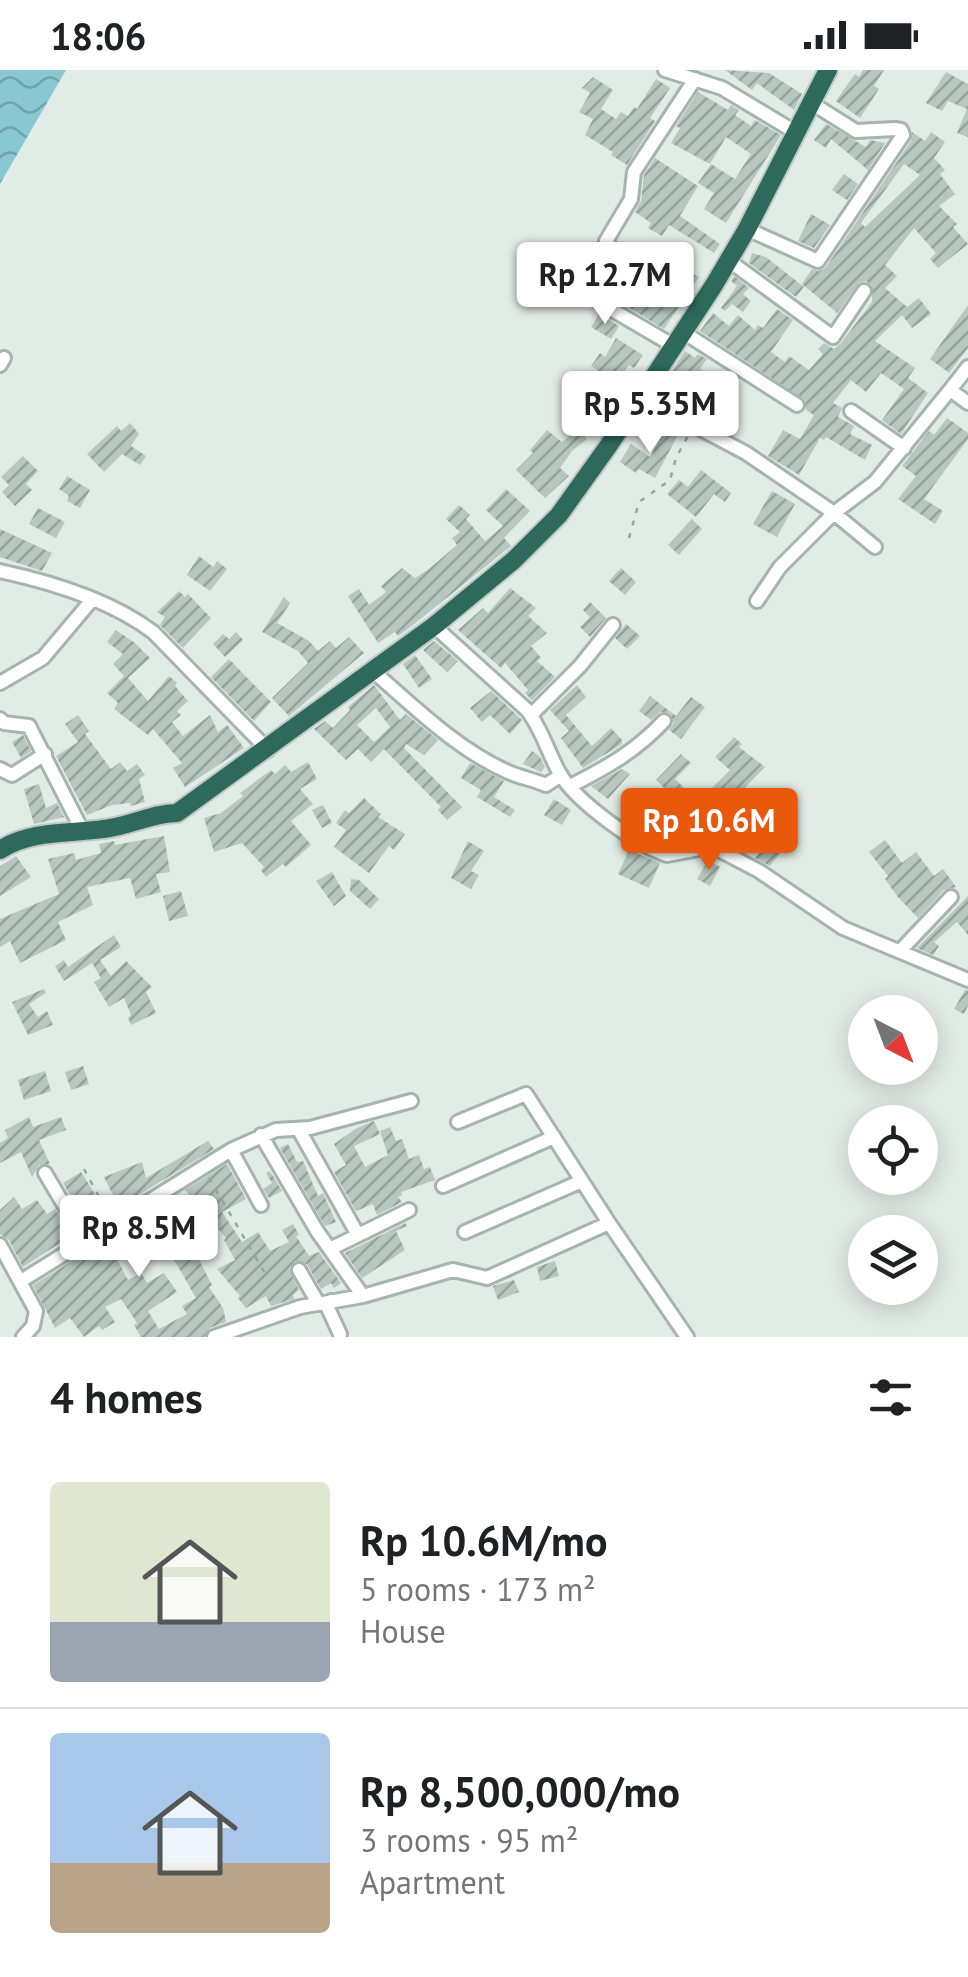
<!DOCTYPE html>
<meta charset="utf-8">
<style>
body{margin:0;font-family:"PT Sans",sans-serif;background:#f6f6f6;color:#202124;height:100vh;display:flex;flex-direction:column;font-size:38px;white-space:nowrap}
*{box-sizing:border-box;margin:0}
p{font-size:32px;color:#757577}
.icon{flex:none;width:55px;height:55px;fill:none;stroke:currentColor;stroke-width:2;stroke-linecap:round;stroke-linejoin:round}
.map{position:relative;height:1267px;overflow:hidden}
.details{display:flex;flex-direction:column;background:#fff;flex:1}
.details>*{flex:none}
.needle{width:65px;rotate:138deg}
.buttons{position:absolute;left:848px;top:925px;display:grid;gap:20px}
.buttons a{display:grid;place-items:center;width:90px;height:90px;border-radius:50%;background:#fff;box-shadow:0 5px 25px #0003;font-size:50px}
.price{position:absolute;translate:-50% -85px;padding:0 22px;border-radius:10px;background:#fff;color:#222;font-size:32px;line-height:65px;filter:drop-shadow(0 2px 5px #0008)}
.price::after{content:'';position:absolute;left:50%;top:60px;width:30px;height:22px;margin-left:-15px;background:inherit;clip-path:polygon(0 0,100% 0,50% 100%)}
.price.active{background:#ea580c;color:#fff}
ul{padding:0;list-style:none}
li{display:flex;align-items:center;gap:30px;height:250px;padding:0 50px}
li+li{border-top:2px solid #e0e0e0}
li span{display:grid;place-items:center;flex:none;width:280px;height:200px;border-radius:10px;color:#555}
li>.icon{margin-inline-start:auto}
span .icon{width:120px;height:120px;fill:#fffc;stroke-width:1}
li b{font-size:42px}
h2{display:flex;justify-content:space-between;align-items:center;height:120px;padding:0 50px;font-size:42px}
.status{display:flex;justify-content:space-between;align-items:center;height:70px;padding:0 50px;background:#fff;direction:ltr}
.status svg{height:28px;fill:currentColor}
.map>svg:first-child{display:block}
.water{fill:url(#water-waves)}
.building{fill:url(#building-hatch);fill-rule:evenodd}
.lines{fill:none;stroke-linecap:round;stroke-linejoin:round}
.minor-casing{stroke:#a4b4ae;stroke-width:18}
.highway-casing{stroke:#c1c9c6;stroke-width:22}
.path{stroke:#82b0a1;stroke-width:2.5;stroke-dasharray:5 8;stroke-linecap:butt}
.minor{stroke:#fff;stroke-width:12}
.highway{stroke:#2d6a5c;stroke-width:18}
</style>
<div class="status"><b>18:06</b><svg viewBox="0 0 49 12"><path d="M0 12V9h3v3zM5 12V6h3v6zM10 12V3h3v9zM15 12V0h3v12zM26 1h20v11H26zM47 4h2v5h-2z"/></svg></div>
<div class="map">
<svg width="968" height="1267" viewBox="0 0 968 1267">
<defs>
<pattern id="water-waves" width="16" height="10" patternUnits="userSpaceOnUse" patternTransform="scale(2.5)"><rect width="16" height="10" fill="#89c8d2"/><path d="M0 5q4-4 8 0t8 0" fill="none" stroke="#70a4ab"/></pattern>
<pattern id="building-hatch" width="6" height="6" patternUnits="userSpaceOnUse" patternTransform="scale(2.5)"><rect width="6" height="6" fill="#b7c7c0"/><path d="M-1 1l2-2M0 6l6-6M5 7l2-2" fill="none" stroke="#94a39d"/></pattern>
</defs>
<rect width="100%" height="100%" fill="#e2ece7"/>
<!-- water -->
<path class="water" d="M0,0h66l-66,114z"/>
<!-- building -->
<path class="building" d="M725,0l44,3 33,21 -8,16 -37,-27 -5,7z
M863,0h21l-10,16 5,3 -19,29 -24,-17 19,-27 4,3z
M946,2l22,12v53l-11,-4 10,-24 -19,-8 -6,10 -16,-8z
M593,7l20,13 -12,19 15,10 5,-7 7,4 6,-9 3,2 19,-30 14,9 -20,30 5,3 -28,44 -16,-10 2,-3 -28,-17 8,-16 -14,-7 11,-19 -8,-5z
M698,22l30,18 3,-5 8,5 -4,5 16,11 4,-6 26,15 -55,88 -22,-14 10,-16 -16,-10 13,-19 24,15 16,-25 -25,-17 -16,27 -39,-21 9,-15 -4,-2z
M826,54l40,23 4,-7 15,3 -17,27 -37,-31 -5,9 -12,-8z
M912,62l13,9 6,-9 14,10 -11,16 11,12 -5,4 15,20 -16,12 18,18 -4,3 15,17 -30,24 -8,-9 6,-6 -22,-25 -29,37 12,11 -12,12 22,19 12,-9 12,16 -19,14 -10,-13 -27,26 40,27 -7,10 20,15 -27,41 -19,-14 22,-31 -23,-16 -15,19 -15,-12 -18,23 9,5 -4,9 16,9 -4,8 22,11 -7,15 -39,-23 -2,3 -4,-2 -21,37 -31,-19 15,-26 17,9 14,-24 -8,-5 -1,-10 -105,-69 13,-18 16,13 9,-11 17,15 3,-5 5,3 14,-19 16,11 -22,32 14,10 4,-6 20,14 14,-16 -5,-5 6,-6 10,6 7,-6 31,-41v-16l-6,-5 -7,2 -22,30 -35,-29 10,-15 7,2 7,-4 85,-126zM904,94l16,11 -55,52 -4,-4z
M655,88l43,28 -18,30 40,28 -6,9 -45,-28 -7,11 -14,-8 3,-5 -16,-11 6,-11 3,-26z
M844,104l14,10 -11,16 -15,-10z
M811,144l19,11 -16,23 -16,-7z
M752,183l14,4 38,30 -8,10 -47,-34z
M658,187l41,20 -35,52 -46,-28 18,-29 9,6z
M598,202l9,8 -15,22 -11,-9z
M734,206l15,12 -6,6 8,7 -8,11 -11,-8 -7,7 -4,-3 16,-22 -6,-5z
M968,235v43l-19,25 -19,-14z
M599,244l20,12 -8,13 -20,-12z
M616,268l27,17 -9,13 -5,-3 -17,24 9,5 -4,8 -23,-13 9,-15 -12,-8 9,-13 5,4z
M685,281l10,7 3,-4 9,5 -7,10 24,15 -6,11 -20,-11 -11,16 -23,-16z
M580,330l20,14 -15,22 2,3 -15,12 -12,17 9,8 -24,22 -29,-28 17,-17 -3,-3 17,-20 15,12 22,-18 -14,-10z
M947,348l21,15v6l-44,60 19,12 -8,13 -37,-25 18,-23 -14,-10 27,-35 5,4z
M130,353l9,11 -8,12 15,10 -6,9 -18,-11 -18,18 -17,-18 30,-28 4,5z
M666,358l12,7 -23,43 -16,-9 -3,4 -16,-11 11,-18 19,13z
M23,386l15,15 -12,13 6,6 -17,16 -13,-14 7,-7 -8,-8z
M701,400l30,23 -6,9 -11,-8 -18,23 -29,-23 12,-14 9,7z
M67,406l23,14 -10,18 -13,-7 2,-5 -10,-7z
M506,419l24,22 -26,27 7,8 -98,79 -15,11 -3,-4 -17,11 -30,-47 11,-7 10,16 17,-13 -5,-6 21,-18 13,10 14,-9 28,-24 -5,-7 8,-6 -14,-13 13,-14 11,10 -4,4 19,22 18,-15 -17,-16z
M772,421l23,13 -18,33 -24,-13z
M38,438l27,14 -9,16 -27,-14z
M692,449l10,10 -23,26 -11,-10z
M0,459l52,24 -10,18 -42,-14z
M199,486l14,11 4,-6 10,8 -17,22 -23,-16z
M621,498l15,14 -11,13 -16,-14z
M510,518l26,20 -8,8 19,17 -16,13 10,12 -4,3 18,16 -23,23 -7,-7 3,-3 -23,-27 -4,5 -43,-38 25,-22 5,5z
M179,521l6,6 3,-3 23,24 -28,30 -23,-23 5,-8 -8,-5z
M284,527l6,6 -13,20 32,18 9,10 12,-10 6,7 13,-11 15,16 -75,63 -17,-18 36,-35 -10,-12 -36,-19z
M590,532l16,16 -16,19 -10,-10 10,-10 -7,-7z
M626,554l14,12 -13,13 -12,-11z
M116,560l19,13 15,15 -22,20 20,23 21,-25 8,7 -2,3 13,15 -11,10 4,4 -9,7 11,14 27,-21 8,17 9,-7 17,23 -59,39 -12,-19 9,-5 -29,-34 -5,6 -34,-26 4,-6 -11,-10 17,-17 -11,-12 10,-10 -16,-12z
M236,562l7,8 -18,17 -12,-13 10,-10 6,5z
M434,571l24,20 -11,11 -24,-22z
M415,585l17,24 -13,9 -16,-24z
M229,589l42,43 -17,19 -43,-44z
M374,615l26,35 6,-6 32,26 -14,15 -18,-11 -2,4 58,59 -15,13 -9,-10 3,-3 -57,-58 -13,13 -13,-13 -12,11 -32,-31 11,-8 8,7 17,-18 -2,-3zM376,638l14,19 -16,15 -17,-17z
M577,615l9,12 -20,18 26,31 19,-18 11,12v4l-39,24 -22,-30 8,-7 -19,-21z
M491,621l31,29 -12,14 -20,-19 -8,7 -12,-14z
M650,626l26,20 15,-19 14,10 -24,32 -12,-9 5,-7 -4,-10 -10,-1 -9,8 -12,-9z
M78,645l11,16 -4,3 26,35 9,-7 7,9 10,-7 8,11 -6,4 6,23 -14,4 -1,-3 -18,2 -25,10 -31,-59 22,-14 -13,-18z
M23,665l8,16 -10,7 -9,-16z
M734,667l8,7 -3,3 26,20 -71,73 -26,5 -31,-16 6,-10 8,5 8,-8 11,11 11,-14 -12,-12 5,-4 -18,-17 25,-26 10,9 -16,16 23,23 32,-32 -15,-13z
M532,681l8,6 5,10 -4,5 -18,-8z
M308,692l9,17 -17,10 13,15 -22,17 20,24 -25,22 -3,-3 -17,13 -5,-7 3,-3 -22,-24 -28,9 -10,-34 17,-5 22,-17 -3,-3 31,-23 4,4 10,-9 6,7z
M470,693l34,18 -10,16 21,13 -5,7 -33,-20 4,-7 -20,-12z
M622,699l8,5 -22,25 -17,-13z
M39,714l7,24 11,-5 7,14 -30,7 -10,-35z
M364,728l17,16 -3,3 27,17 -11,16 -5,-4 -20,27 -35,-26 12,-17 -10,-7 9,-13 4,3z
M554,729l17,11 -9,15 -18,-10z
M323,735l9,18 -10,5 -10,-18z
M164,766l6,36 -14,2 5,18 -25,7 -6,-21 -43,9 6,18 -35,17 8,18 -46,23 -10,-22 -10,6v-28l59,-25 -11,-35 26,-6 2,7 25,-7 -2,-9 15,-3 1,4z
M771,767l14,10 -15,19 -15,-8z
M885,770l17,23 14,-11 18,24 9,-7 13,18 -12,3 -26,28 -21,-22 -12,-17 3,-3 -19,-24z
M468,771l16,10 -13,20 8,4 -8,14 -20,-11z
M629,780l31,13 -11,25 -31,-14z
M16,786l15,21 -31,19v-30z
M708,790l12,7 -10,19 -13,-7z
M332,802l14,24 -12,10 -18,-25z
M351,809l8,1 20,19 -9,10 -20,-18z
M181,821l7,25 -19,5 -6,-25z
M968,826v39l-11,-13 -23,20 5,4 -6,9 -16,-7z
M114,865l7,12 -21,13 11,16 15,-15 26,26 -6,5 10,21 -25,12 -3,-7 3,-3 -7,-17 -15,9 -15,-25 7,-4 -9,-15 -28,18 -9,-15 9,-6 4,7z
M44,919l2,4 -17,11 9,13 9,-6 6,14 -25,10 -16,-33z
M965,920h3v16l-4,8 -10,-5z
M83,996l6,18 -18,6 -6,-18z
M45,1001l6,20 -27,9 -6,-20z
M29,1047l4,10 28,-10 5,13 -27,10 11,24 -11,1 -7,12 -11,-25 -21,11v-20l8,-5 -3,-8z
M374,1051l6,13 -26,12 11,21 23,-12 -8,-24 10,-4 6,14 6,-2 7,20 10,-4 5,14 6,-2 5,13 -34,12 1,3 -4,2 4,5 -25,13 -4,-11 -17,7 -22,-39 12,-7 -12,-21 23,-16z
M208,1071l6,8 -95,58 -15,-30 38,-15 4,16z
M288,1074l9,18 6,-1 15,35 5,-3 13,29 -11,4 -45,-78z
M227,1094l19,35 -24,13 20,30 16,-10 12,19 19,-9 -7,-12 11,-6 6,11 -3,1 13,20 10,-4 22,31 -7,5 -3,-5 -10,6 -14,-25 -12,-3 -6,8 10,21 -6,5 1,4 -23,7 -5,-10 -20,12 -8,-10 2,-2 -23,-27 18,-9 -11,-20 2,-2 -41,-48z
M270,1101l12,20 -13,7 -6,-9 9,-6 -6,-10z
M81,1102l27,43 -19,12 -26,-44z
M181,1125l21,41 2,7 -10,7 18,35 -3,2 14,21 3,14 -16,6 -6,9h-63l-7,-12 3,-2 -16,-24 -16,8 10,15 -13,8 -3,-4 -15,11 -14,-19 -15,10 -22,-43 84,-52 6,7 10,-6 -4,-8 6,-4zM153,1153l43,75 -14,8 5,8 -28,15 -11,-18 29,-19 -13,-19 -17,10 -6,-10 -13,7 -10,-19 15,-9 6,9 13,-8 -14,-22z
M14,1127l8,12 15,-9 10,14 8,-5 16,27 -48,31 -14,-27 -9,-6v-24z
M405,1153l2,3 -11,5 9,19 -43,28 -17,-25z
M555,1191l4,15 -19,5 -3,-14z
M514,1210l5,12 -21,8 -5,-14z"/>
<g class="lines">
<!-- minor casing -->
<g class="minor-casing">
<path id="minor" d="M665,0l57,18 73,44
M747,159l71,32 85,-126 -2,-5 -6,-1 -39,2 -46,-29
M728,190l105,77 31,-46
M683,262l114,73
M674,276l-70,-41 19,-33 -4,-15 -13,-16 25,-42 3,-27 61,-93
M0,295l4,-7
M950,320l18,-23
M640,327l106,56 88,60 41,-31 75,-92 18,13
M851,341l53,37
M0,501c51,11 112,30 153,61l115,118
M757,531l23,-34 54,-54 41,34
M434,556l93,84c15,19 21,43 33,64 17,28 76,71 107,81l37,-7 15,2 40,21 84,57 125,52
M373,601c41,36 85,79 135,101 12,5 26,8 38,13l15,-10
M0,613l43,-25 48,-57
M531,645l49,-49 33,-41
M0,649l4,4 25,3 54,106
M0,699l12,6 33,-21
M570,716c36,-18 66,-35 94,-65
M704,778l42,-49
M900,881l51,-54
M458,1052l68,-28 83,129
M299,1060l59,105
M261,1065l56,96 46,65
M231,1080l30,55
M45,1103l41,69
M443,1116l111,-49
M465,1162l117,-51
M0,1175l36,66 -3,15 -10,11
M330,1179l79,-39
M299,1200l19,33
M21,1211l210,-131 45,-20 34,-2 101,-27
M331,1231l-4,5 13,28
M214,1267l86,-30 63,-11 90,-26 34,8 122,-55 78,114"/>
</g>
<!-- highway casing -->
<g class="highway-casing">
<path id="highway" d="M0,780c33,-22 78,-15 115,-23 21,-4 40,-14 62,-14l257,-187 80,-66 45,-45 50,-70 105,-160 33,-56 81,-159"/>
</g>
<!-- path -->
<path class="path" d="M629,468l10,-36 31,-22 6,-22 13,-24
M84,1099l25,46
M209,1108l57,97"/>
<!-- minor -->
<use href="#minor" class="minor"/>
<!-- highway -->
<use href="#highway" class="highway"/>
</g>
</svg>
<div class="buttons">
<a><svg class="needle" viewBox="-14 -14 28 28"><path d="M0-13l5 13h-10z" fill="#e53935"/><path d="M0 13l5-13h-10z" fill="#757577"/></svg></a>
<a><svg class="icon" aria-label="locate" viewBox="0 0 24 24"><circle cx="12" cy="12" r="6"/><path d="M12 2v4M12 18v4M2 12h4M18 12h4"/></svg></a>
<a><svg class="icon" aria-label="layers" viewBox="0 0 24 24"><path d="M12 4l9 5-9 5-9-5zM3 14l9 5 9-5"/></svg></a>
</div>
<b class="price" style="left:605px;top:257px">Rp 12.7M</b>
<b class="price" style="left:650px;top:386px">Rp 5.35M</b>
<b class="price active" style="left:709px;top:803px">Rp 10.6M</b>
<b class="price" style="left:139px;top:1210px">Rp 8.5M</b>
</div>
<section class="details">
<h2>4 homes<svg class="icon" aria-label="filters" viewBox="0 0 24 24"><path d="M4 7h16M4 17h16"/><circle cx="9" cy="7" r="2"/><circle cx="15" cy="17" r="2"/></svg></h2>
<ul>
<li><span style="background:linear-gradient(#dfe7d0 70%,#9aa5b1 0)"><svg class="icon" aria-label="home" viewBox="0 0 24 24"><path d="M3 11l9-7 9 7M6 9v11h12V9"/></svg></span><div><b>Rp 10.6M/mo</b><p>5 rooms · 173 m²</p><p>House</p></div></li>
<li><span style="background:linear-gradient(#a9c7e8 65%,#b9a48a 0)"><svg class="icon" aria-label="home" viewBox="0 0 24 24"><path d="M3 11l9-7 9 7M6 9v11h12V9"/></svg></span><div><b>Rp 8,500,000/mo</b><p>3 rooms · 95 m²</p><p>Apartment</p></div></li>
</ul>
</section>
